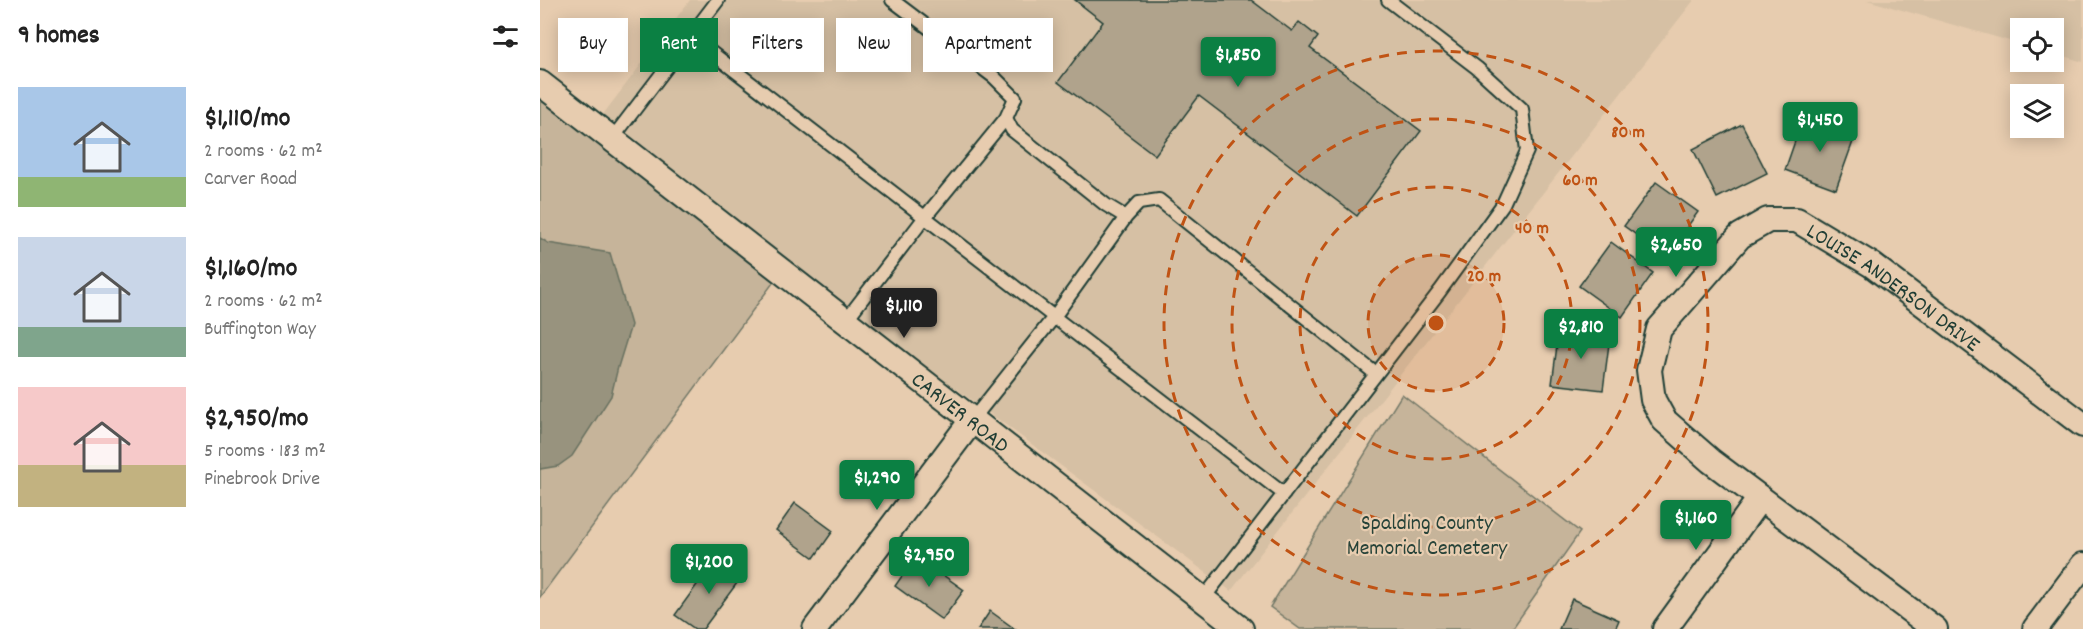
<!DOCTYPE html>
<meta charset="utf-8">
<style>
body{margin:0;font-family:Dekko,sans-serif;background:#f6f6f6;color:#222;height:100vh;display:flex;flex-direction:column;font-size:22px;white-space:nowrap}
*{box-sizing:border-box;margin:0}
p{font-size:20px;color:#767676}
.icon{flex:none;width:33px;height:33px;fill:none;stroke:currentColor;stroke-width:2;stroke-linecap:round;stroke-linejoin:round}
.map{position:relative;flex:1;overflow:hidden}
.panel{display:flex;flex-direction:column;background:#fff;width:540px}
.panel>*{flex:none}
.top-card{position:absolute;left:18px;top:18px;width:570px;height:54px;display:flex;gap:12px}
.tools{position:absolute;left:1470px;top:18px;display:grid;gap:12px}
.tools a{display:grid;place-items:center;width:54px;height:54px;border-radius:0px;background:#fff;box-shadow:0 3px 15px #0003;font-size:30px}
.price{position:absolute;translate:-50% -51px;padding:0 14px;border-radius:6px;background:#0b8043;color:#fff;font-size:20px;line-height:39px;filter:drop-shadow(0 2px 3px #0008)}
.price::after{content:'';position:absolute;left:50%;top:36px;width:18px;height:14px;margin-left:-9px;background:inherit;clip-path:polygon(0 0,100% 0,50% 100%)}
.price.selected{background:#222;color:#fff}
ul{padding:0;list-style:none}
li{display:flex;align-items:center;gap:18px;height:150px;padding:0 18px}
li span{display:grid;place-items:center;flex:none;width:168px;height:120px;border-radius:0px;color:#555}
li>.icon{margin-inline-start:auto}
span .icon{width:72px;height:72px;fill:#fffc;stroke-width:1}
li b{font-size:26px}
h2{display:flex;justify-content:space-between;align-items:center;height:72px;padding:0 18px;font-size:26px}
.pill{padding:0 21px;border-radius:0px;background:#fff;box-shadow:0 3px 15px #0003;font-size:21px;line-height:54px}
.pill.selected{background:#0b8043;color:#fff}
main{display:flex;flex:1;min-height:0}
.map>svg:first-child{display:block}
.built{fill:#d6c0a4}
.green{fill:#c6b49a;stroke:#727867;stroke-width:1.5}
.water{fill:#98937e;stroke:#687160;stroke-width:1.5}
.building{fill:#b0a38c;stroke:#1f3d34;stroke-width:1.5}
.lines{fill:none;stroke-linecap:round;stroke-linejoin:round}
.lane-casing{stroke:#1f3d34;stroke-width:16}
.street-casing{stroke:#1f3d34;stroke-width:28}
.lane{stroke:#e7ccaf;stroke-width:12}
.street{stroke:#e7ccaf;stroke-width:24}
.ring{fill:none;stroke:#c05314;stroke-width:3;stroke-dasharray:10 8}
.labels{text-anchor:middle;stroke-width:4.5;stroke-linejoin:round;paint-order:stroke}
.street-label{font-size:22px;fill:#1f3d34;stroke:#e7ccaf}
.park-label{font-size:22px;fill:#274339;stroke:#e7ccaf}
.centre{fill:#c05314;stroke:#e7ccaf;stroke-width:3}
.ring-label{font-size:18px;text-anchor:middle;font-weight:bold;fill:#c05314;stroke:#e7ccaf;stroke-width:4.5;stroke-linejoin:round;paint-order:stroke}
</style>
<main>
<section class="panel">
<h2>9 homes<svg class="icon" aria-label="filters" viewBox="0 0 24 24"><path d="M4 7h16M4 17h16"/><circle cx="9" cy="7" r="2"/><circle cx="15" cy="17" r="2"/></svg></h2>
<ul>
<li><span style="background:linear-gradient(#a9c7e8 75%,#8fb573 0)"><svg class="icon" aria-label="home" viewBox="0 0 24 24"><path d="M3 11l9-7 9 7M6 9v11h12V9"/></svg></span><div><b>$1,110/mo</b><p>2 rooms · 62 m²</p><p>Carver Road</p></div></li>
<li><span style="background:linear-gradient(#c9d6e8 75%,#7fa58c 0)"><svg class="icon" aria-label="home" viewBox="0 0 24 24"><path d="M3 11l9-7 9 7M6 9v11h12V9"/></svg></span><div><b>$1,160/mo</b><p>2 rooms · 62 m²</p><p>Buffington Way</p></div></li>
<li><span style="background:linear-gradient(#f6c9c9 65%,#c2b280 0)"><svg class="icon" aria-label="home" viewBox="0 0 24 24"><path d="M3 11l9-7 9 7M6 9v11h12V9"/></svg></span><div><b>$2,950/mo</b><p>5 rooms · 183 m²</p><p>Pinebrook Drive</p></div></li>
</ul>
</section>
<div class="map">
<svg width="1543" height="629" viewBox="0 0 1543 629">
<rect width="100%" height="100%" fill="#e7ccaf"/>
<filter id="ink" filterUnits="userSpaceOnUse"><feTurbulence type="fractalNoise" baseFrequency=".0167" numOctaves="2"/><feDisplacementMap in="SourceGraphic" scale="12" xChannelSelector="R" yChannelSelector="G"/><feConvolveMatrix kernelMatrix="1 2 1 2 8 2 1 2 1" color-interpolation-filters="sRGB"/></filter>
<g filter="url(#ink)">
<!-- built -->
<path class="built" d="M150,0h1004l-463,591 -444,-327 -189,-143z
M1327,0h216v62l-29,-9v-25h-34v16z"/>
<!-- green -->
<path class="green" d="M0,78l247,186 -247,333z
M862,394l178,138 -68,97h-212l-30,-22z"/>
<!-- water -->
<path class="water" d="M0,238l8,5 62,10 21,72 -13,42 -7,29 -39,60 -14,10 -18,3z"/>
<!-- building -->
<path class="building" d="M535,0h176l41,31 7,-9 19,15 -8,11 111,83 -64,85 -158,-120 -44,59 -97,-73 45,-60z
M1263,118l52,18 -19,53 -51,-19z
M1202,124l25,49 -50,25 -24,-49z
M1116,182l42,30 -32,44 -42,-30z
M1071,242l42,31 -31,44 -43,-31z
M1019,330l51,6 -7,54 -51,-6z
M255,503l38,28 -19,27 -38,-28z
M376,556l48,34 -22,30 -47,-34z
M177,557l26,18 -40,54h-8l-20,-14z
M1032,599l47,21 -4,9h-56z
M450,611l25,18h-37z"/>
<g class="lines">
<!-- lane casing -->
<g class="lane-casing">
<path id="lane" d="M352,0l102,77 21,21 -9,20 6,12 94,75 20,12 13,-14 20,-3 217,174
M150,36l364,281 -81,102
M72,139l106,-139
M586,217l-72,100 230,177
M306,320l79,-103 81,-99
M663,599l237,-308 63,-87 24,-53 -5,-42 -45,-41 -89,-68"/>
</g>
<!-- street casing -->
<g class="street-casing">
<g id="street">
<path id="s1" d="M0,83l701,546"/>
<path d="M275,629l158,-210"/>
<path d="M1125,629l95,-131"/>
<path id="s2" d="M1395,629l-224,-168 -47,-41 -11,-20 -4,-30 10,-41 81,-93 28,-16h29l75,45 211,160"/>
<path d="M1495,629l48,-64"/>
</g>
</g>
<!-- lane -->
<use href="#lane" class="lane"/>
<!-- street -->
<use href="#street" class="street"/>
</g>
</g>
<!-- distance rings -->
<circle cx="896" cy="323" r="68" fill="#c05314" fill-opacity=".12"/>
<g class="ring">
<circle cx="896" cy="323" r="68"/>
<circle cx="896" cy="323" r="136"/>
<circle cx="896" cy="323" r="204"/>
<circle cx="896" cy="323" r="272"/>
</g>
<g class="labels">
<!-- street labels -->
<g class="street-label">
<text dy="8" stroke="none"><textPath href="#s2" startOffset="740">LOUISE ANDERSON DRIVE</textPath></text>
<text dy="8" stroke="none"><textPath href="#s1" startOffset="534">CARVER ROAD</textPath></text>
</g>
<!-- park labels -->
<g class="park-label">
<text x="887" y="529">Spalding County<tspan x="887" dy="25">Memorial Cemetery</tspan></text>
</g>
</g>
<circle cx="896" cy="323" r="9" class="centre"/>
<g class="ring-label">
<text x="1088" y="137">80 m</text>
<text x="1040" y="185">60 m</text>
<text x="992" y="233">40 m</text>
<text x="944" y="281">20 m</text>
</g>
</svg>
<div class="tools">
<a><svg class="icon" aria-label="locate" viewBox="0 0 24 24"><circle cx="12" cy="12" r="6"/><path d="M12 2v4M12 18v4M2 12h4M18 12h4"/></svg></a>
<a><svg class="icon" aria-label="layers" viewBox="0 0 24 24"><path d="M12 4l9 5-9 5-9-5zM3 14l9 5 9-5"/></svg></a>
</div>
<b class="price" style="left:698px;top:88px">$1,850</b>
<b class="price" style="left:1280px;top:153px">$1,450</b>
<b class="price" style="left:1136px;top:278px">$2,650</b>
<b class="price selected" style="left:364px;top:339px">$1,110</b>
<b class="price" style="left:1041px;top:360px">$2,810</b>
<b class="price" style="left:337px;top:511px">$1,290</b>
<b class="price" style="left:1156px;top:551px">$1,160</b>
<b class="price" style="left:389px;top:588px">$2,950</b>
<b class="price" style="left:169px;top:595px">$1,200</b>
<div class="top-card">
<a class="pill">Buy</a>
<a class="pill selected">Rent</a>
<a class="pill">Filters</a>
<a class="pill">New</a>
<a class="pill">Apartment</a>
</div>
</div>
</main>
